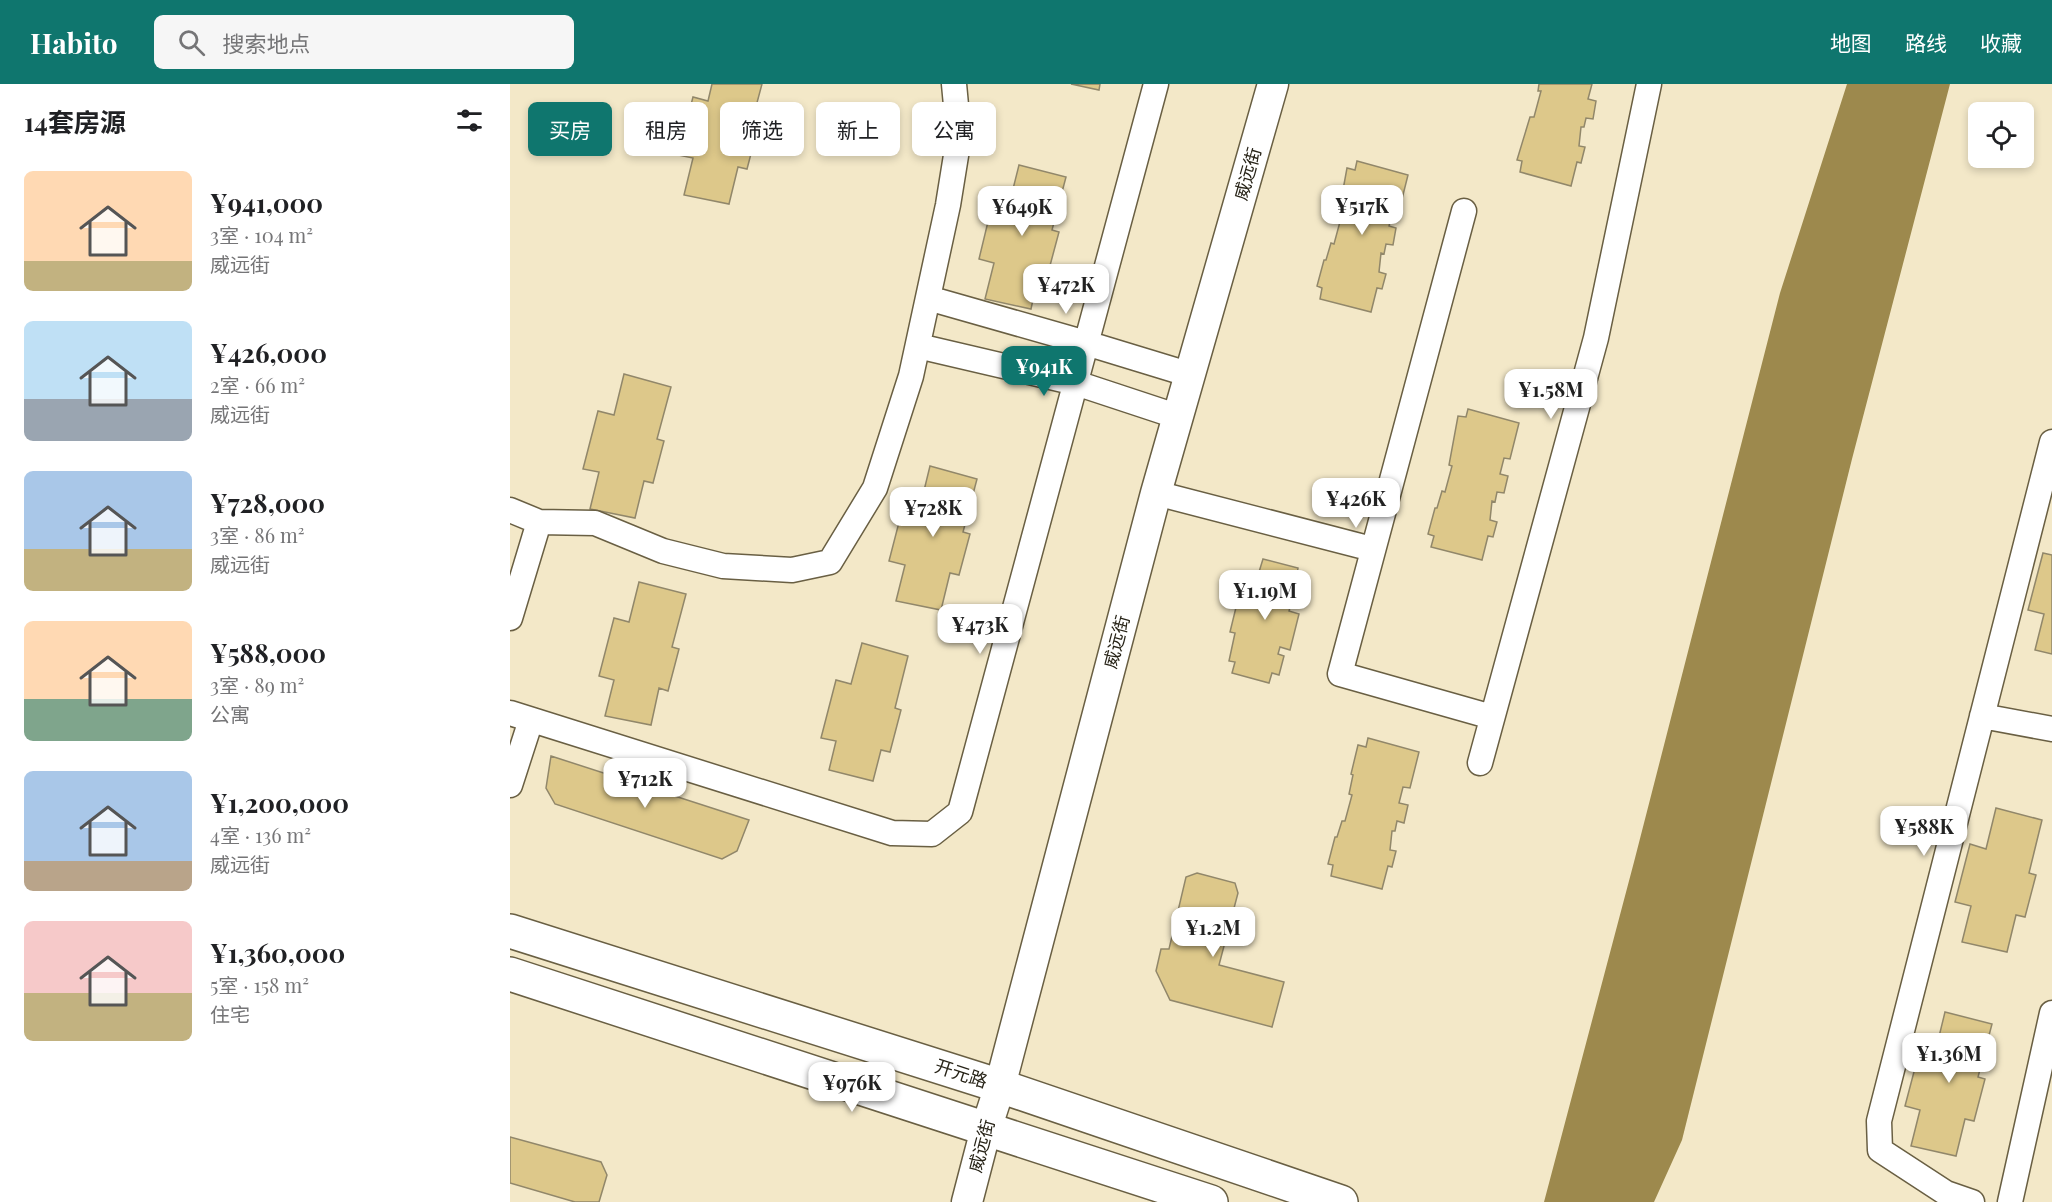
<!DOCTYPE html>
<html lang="zh">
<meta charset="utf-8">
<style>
body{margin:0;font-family:"Playfair Display","Noto Sans SC",serif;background:#f6f6f6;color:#202124;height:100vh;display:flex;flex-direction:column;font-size:22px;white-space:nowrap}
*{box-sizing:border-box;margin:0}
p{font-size:20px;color:#757577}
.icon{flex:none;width:33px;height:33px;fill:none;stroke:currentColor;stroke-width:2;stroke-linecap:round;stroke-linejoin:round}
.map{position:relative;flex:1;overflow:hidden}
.drawer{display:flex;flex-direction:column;background:#fff;width:510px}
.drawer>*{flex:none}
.guide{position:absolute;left:18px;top:18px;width:570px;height:54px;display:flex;gap:12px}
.fabs{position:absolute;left:1458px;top:18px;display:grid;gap:12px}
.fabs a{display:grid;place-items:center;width:66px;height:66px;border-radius:9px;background:#fff;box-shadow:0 3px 9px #0003;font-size:30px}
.price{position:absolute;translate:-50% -51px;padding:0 14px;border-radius:12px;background:#fff;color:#222;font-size:20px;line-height:39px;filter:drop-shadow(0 2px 3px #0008)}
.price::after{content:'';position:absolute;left:50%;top:36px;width:18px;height:14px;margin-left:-9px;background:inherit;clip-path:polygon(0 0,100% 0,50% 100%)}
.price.active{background:#0f766e;color:#fff}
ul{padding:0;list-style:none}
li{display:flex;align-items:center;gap:18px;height:150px;padding:0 24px}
li span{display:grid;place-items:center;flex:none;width:168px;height:120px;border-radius:9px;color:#555}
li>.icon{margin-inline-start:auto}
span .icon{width:72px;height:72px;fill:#fffc;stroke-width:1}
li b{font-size:26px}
h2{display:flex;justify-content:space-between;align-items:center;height:72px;padding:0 24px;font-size:26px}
.pill{padding:0 21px;border-radius:9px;background:#fff;box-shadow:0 3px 9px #0003;font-size:21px;line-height:54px}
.pill.active{background:#0f766e;color:#fff}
header{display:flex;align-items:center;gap:36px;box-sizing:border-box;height:84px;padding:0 30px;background:#0f766e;color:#fff}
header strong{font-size:28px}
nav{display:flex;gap:33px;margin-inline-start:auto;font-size:21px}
.search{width:420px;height:54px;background:#f6f6f6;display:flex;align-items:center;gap:15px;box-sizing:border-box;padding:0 21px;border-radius:9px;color:#757577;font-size:22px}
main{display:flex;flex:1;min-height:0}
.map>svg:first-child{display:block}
.water{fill:#9d894d}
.building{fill:#ddc88a;stroke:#91876a;stroke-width:1.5}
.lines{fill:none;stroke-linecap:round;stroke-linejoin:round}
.minor-casing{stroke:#695f43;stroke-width:27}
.tertiary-casing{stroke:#695f43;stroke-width:33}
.secondary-casing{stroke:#695f43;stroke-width:36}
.minor{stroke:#fff;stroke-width:24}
.tertiary{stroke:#fff;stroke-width:30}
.secondary{stroke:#fff;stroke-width:33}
.labels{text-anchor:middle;stroke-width:4.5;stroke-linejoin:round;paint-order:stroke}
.street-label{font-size:18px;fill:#272317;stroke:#fff}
</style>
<header>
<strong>Habito</strong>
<div class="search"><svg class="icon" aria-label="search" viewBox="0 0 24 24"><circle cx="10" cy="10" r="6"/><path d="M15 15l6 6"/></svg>搜索地点</div>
<nav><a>地图</a><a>路线</a><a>收藏</a></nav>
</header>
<main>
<section class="drawer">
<h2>14套房源<svg class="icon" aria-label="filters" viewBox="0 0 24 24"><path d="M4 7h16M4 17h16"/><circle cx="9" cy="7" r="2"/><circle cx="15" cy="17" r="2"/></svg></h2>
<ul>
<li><span style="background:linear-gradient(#ffd9b3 75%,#c2b280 0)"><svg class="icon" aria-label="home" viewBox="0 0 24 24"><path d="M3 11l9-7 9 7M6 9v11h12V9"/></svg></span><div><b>¥941,000</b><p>3室 · 104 m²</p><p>威远街</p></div></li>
<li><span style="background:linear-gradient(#bfe0f5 65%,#9aa5b1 0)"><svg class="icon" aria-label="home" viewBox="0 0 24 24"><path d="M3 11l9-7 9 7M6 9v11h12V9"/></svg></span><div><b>¥426,000</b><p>2室 · 66 m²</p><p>威远街</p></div></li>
<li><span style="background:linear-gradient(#a9c7e8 65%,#c2b280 0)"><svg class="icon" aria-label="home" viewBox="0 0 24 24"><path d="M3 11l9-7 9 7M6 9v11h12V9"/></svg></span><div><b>¥728,000</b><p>3室 · 86 m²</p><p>威远街</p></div></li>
<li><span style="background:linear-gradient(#ffd9b3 65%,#7fa58c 0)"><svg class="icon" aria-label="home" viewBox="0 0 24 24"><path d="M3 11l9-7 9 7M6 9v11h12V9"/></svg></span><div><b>¥588,000</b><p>3室 · 89 m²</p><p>公寓</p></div></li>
<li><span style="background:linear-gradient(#a9c7e8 75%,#b9a48a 0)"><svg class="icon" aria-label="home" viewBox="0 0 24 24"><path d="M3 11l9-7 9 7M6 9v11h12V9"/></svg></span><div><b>¥1,200,000</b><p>4室 · 136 m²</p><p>威远街</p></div></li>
<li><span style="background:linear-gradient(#f6c9c9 60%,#c2b280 0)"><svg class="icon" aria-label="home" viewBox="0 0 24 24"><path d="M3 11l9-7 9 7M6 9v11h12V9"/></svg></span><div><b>¥1,360,000</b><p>5室 · 158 m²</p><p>住宅</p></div></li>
</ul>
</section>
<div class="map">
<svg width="1542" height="1118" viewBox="0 0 1542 1118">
<rect width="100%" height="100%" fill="#f3e8c8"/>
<!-- water -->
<path class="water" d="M1337,0h103l-98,375 -170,681 -28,62h-110l90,-340 146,-569z"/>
<!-- building -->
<path class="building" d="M202,0h50l-11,41 7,2 -11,42 -9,-2 -9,37 -45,-9 9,-37 -15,-3 15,-58 15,4z
M561,0h29l-1,6z
M1029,0h53l-4,15 8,2 -3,18 -7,-1 -2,9h-3l-2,19 6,1 -4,16 -4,-1 -6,24 -51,-14 2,-11 -5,-1 13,-43h4l7,-26h-3z
M847,77l51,14 -9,36 -6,-1 -4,16 7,2 -3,17 -7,-1 -2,10 -3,-1 -2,19 7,2 -4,15 -5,-1 -6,24 -51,-13 2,-11 -5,-2 7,-26h2l5,-17 3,1 7,-26 -3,-1 9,-49 8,2z
M509,81l47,12 -14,53 7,2 -11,41 -9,-2 -8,38 -46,-10 9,-36 -15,-4 14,-58 16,4z
M114,290l47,13 -14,52 7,2 -11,42 -9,-2 -9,37 -45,-9 9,-37 -16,-3 15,-58 16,4z
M958,325l51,14 -9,36 -6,-1 -4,16 8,2 -4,17 -7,-1 -2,10 -3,-1 -2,19 7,2 -4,15 -5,-1 -6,24 -51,-13 3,-11 -6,-2 7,-26h2l5,-17 3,1 7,-26 -3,-1 9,-49 8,1z
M420,382l47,13 -14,53 7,2 -11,41 -9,-2 -9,37 -45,-9 9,-36 -16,-4 15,-58 16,4z
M1533,469l9,2v99l-17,-4 9,-36 -16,-4z
M753,475l35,9 -2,12 6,2 -6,23 -5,-1 -2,7 10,3 -9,36 -10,-3 -2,7 6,2 -5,19 -7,-2 -3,10 -37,-10 3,-11 -6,-1 6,-28 -5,-1 10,-41 6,2 6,-22 7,1z
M129,498l47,12 -14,53 7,2 -11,42 -9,-3 -8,37 -46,-9 9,-36 -15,-4 15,-58 15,4z
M352,559l46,13 -13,52 6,2 -11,42 -9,-2 -8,31 -44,-11 7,-29 -15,-3 15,-58 15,4z
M858,654l51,14 -9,36 -7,-1 -4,16 9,2 -4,18 -7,-2 -2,10h-3l-2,19 6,1 -4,16 -4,-1 -6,23 -51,-13 2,-11 -5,-1 7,-27h2l5,-16h3l7,-26 -3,-1 4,-19 -2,-1 7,-29 8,2z
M41,672l198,64 -12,31 -15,8 -167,-55 -9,-16z
M1486,724l46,12 -13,53 7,2 -11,42 -9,-2 -9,37 -45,-10 9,-36 -16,-4 15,-58 16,5z
M687,789l38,10 3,10 -19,72 65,17 -12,45 -102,-27 -14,-29 5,-22h8l17,-72z
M1435,928l47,12 -14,53 7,2 -11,42 -9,-2 -9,37 -45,-10 9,-36 -15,-4 15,-57 15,4z
M0,1053l91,25 6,13 -8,27h-24l-65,-19z"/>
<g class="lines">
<!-- minor casing -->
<g class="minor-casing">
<path id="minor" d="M954,127l-124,463 152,43
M418,214l158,45 105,32
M408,262l158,37 103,34
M646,409l216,56
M0,426l29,12
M0,534l29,-96 56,1 68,28 60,15 69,4 38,-8 45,-74 36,-112 37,-171 11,-68 -5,-53
M0,629l382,120 40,1 28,-22 196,-728
M1472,632l70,13
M970,679l116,-425 53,-254
M0,701l21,-65
M1462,1118l-26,-9 -66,-43 -1,-29 173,-679
M1500,1118l42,-189"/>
</g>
<!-- tertiary casing -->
<g class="tertiary-casing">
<path id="tertiary" d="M457,1118l19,-73 14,-43 156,-593 117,-409"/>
</g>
<!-- secondary casing -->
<g class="secondary-casing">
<path id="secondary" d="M0,847l490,155 341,116
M0,890l701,228"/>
</g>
<!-- minor -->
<use href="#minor" class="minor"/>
<!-- tertiary -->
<use href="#tertiary" class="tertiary"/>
<!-- secondary -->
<use href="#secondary" class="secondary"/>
</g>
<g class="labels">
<!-- street labels -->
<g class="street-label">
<text transform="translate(738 90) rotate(-74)" y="6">威远街</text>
<text transform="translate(607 558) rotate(-75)" y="6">威远街</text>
<text transform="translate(451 990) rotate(18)" y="6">开元路</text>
<text transform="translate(472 1062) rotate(-75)" y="6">威远街</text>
</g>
</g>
</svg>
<div class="fabs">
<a><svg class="icon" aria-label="locate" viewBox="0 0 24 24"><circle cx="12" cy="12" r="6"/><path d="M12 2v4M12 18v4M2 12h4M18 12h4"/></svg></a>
</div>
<b class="price" style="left:852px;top:152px">¥517K</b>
<b class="price" style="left:512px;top:153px">¥649K</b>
<b class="price" style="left:556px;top:231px">¥472K</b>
<b class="price active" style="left:534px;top:313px">¥941K</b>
<b class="price" style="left:1041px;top:336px">¥1.58M</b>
<b class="price" style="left:846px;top:445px">¥426K</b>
<b class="price" style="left:423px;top:454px">¥728K</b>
<b class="price" style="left:755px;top:537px">¥1.19M</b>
<b class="price" style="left:470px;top:571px">¥473K</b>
<b class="price" style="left:135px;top:725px">¥712K</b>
<b class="price" style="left:1414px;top:773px">¥588K</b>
<b class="price" style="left:703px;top:874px">¥1.2M</b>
<b class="price" style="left:1439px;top:1000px">¥1.36M</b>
<b class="price" style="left:342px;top:1029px">¥976K</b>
<div class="guide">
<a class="pill active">买房</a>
<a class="pill">租房</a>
<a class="pill">筛选</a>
<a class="pill">新上</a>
<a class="pill">公寓</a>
</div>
</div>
</main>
